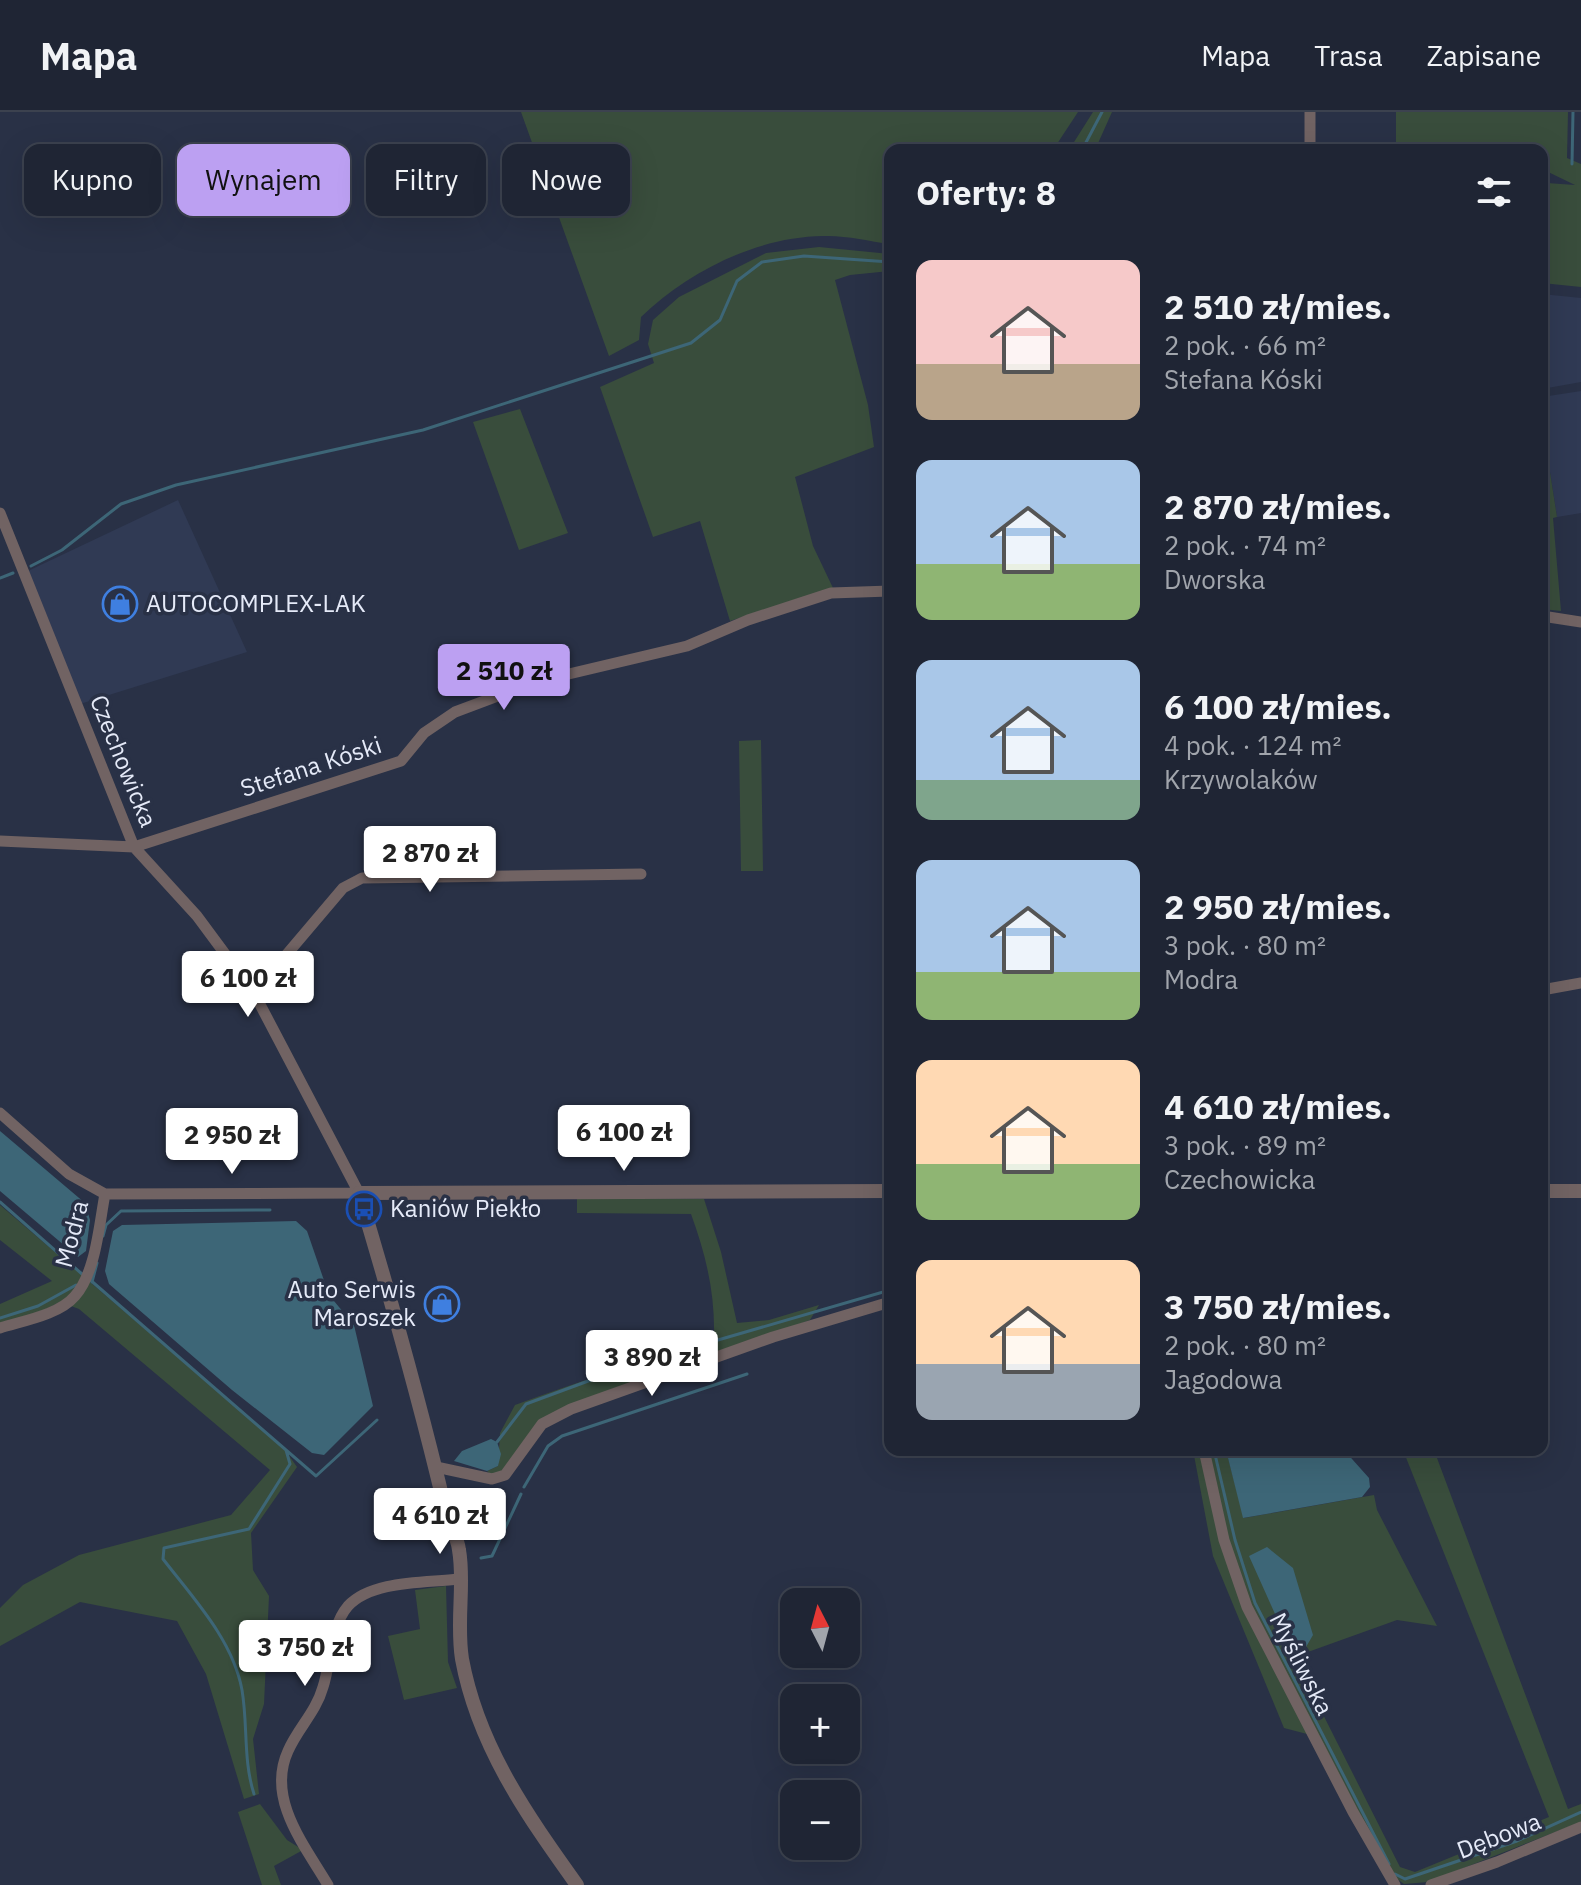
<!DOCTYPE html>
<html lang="pl">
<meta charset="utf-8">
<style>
body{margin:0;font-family:"IBM Plex Sans",sans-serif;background:#2c3140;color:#f1f3f6;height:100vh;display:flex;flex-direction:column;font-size:30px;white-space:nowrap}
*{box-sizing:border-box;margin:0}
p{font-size:26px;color:#a1a5ac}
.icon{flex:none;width:44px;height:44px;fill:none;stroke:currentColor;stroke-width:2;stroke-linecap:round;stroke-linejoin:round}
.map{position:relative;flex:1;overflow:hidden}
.panel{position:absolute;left:884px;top:32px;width:664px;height:1312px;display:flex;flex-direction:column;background:#1f2534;border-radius:16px;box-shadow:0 8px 32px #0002,0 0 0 2px #3c424f}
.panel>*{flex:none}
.top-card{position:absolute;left:24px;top:32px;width:740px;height:72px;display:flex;gap:16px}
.needle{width:52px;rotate:354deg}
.buttons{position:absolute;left:780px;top:1476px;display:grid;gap:16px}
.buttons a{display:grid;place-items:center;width:80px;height:80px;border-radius:16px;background:#1f2534;box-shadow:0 8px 32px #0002,0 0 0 2px #3c424f;font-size:40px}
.price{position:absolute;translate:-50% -68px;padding:0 18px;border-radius:8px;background:#fff;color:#222;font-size:26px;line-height:52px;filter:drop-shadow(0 2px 4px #0008)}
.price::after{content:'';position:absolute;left:50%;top:48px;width:24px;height:18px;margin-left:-12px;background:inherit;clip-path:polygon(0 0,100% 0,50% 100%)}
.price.active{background:#bca0f2;color:#111}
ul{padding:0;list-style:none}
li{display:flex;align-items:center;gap:24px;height:200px;padding:0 32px}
li span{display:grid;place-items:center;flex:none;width:224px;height:160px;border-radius:16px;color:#555}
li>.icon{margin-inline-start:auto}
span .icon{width:96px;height:96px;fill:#fffc;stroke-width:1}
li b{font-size:34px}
h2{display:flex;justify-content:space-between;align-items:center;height:96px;padding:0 32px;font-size:34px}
.tag{padding:0 28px;border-radius:16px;background:#1f2534;box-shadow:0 8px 32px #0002,0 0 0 2px #3c424f;font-size:28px;line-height:72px}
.tag.active{background:#bca0f2;color:#111}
header{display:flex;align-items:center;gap:48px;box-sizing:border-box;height:112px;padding:0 40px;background:#1f2534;border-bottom:2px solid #3c424f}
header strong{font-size:38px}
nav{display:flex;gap:44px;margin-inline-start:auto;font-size:28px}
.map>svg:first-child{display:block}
.built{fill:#303a54}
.green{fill:#394d3c}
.water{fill:#3d6677}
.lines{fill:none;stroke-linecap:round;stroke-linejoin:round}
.stream{stroke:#3d6677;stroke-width:3}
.minor{stroke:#716363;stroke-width:11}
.tertiary{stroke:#716363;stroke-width:14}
.labels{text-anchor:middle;stroke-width:7;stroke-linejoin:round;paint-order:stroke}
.poi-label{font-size:24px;fill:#e5eaf8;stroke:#293146;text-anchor:start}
.street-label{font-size:24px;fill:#e5eaf8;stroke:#293146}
</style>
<header>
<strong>Mapa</strong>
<nav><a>Mapa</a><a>Trasa</a><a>Zapisane</a></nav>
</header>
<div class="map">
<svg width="1581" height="1773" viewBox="0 0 1581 1773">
<rect width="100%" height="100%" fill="#293146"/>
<!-- built -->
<path class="built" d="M1542,182l39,4v84l-39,7z
M1581,279v122l-24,4 -15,-96v-24z
M178,388l69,152 -167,52 -52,-133z"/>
<!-- green -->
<path class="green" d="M521,0h557l-25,38h-163v94c-22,-3 -45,-9 -67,-8 -67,1 -135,36 -182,81l-2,23 -30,16z
M1093,0h19l-17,38h-26z
M1396,0h172l-1,46 14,6v123l-39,-4 5,-100 28,2 -33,-16v-19h-146z
M819,135l71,7v17l-40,4 -15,5 33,125 6,42 -79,30 18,69 20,42 -103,33 -30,-100 -47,16 -53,-150 54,-24 -6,-19 5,-24 26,-23 87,-44z
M520,297l48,124 -49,17 -46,-128z
M1542,309l15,96 -4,1 8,93 -19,-2z
M761,628l2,131h-22l-2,-130z
M577,1086l127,1 17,53 16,71 32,-3 50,-15 -9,15 -270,101 -39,53 -9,2 -5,-5 11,-5 2,-33 15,-28c66,-25 133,-44 199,-69 1,-43 -8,-81 -23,-122l-114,-1z
M0,1093l283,242 14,20 -46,66 2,37 16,26 -5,108 -11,35 6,55 -15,5 -38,-125 -29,-53 -97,-19 -80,44v-38l23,-23 56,-30 152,-40 39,-45 -191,-161 -19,-7 -20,10 -40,12v-20l52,-23 -52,-41z
M1193,1338h33l18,68 130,-23 3,15 60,116 -40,-6 -103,37 106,210 15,5 134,-55 -146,-367h31l134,359 13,-5v18l-153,60 -24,2 -11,-8 -86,-142 -23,-6 -71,-172z
M446,1474l2,76 9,26 -53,12 -16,-64 32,-7 -5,-39z
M260,1692l27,36 16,10 -29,16 7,19h-19l-24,-73z"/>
<!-- water -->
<path class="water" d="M0,1019l85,72 5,17 -4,31 -8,6 -78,-66z
M296,1109l11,10 22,64 25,30 19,81 -49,49 -12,-2 -80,-63 -123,-106 -4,-13 8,-40 9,-6z
M491,1327l6,3 4,12 -3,12 -11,5 -33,-10 8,-10z
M1226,1338h118l25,28 1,9 -8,10 -119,21z
M1267,1435l26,21 20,67 -7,12 -18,-4 -39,-87z"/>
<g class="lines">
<!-- stream -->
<path class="stream" d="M1082,38l20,-38
M1572,52l1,-52
M31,454l31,-16 59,-46 55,-19 247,-55 268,-87 29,-23 17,-39 25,-19 42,-6 86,6
M0,466l13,-5
M0,1090l82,72
M103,1124l3,-11 15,-14 149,-1
M88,1166l228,198 61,-56
M92,1170l5,-19
M0,1206l38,-12 38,-21
M497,1330l29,-38 92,-34 39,-8 61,-22 172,-50
M1214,1338l21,90 20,63 134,261
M524,1375l24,-41 14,-10 185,-62
M481,1446l11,-2 29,-62
M254,1682c-11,-34 -6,-69 -12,-104 -9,-50 -49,-92 -79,-131l1,-11 85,-19 41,-65 -4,-14
M1395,1762l10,5 112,-38 64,-29"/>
<!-- minor -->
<path class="minor" d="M1310,38v-38
M0,401l134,334 63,69 57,77 105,200 -254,1 -36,-20 -69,-61
M1542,504l39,6
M0,729l134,6 267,-86 23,-28 31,-21 80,-30 152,-36 61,-26 83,-27 59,-2
M1542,878l39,-7
M254,881l89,-105 19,-10 279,-4
M0,1216c22,-7 59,-13 75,-32 21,-24 24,-71 30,-102
M1204,1338l20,90 23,67 106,205 42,73
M436,1355l56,12 13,-4 37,-51 29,-15 202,-72 117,-35
M328,1773c-23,-39 -62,-86 -40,-134 10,-23 28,-39 35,-64 8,-24 7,-60 25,-81 24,-26 78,-23 110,-27
M1431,1773l66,-23 84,-35"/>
<!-- tertiary -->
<path class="tertiary" d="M1542,1079h39
M577,1773c-50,-70 -99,-139 -115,-226 -6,-37 3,-76 -3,-109 -2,-16 -12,-30 -15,-46 -25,-105 -54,-208 -85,-311l531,-2"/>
</g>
<!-- icons -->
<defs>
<g id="shop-ring" transform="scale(1.8)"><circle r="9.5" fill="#293146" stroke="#3f7fe0" stroke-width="1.5"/><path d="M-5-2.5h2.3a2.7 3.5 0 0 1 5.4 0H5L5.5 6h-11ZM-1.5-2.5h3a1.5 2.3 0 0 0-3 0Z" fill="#3f7fe0"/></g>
<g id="bus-ring" transform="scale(1.8)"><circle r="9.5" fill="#293146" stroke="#1a4fb4" stroke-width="1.5"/><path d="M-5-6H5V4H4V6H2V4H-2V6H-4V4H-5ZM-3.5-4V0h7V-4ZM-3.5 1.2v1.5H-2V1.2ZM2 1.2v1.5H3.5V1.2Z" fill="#1a4fb4"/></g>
</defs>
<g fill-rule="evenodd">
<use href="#shop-ring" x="120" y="492"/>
<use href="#bus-ring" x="364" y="1097"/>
<use href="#shop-ring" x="442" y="1192"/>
</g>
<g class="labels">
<!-- poi labels -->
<g class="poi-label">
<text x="146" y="500">AUTOCOMPLEX-LAK</text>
<text x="390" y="1105">Kaniów Piekło</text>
<text x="416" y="1186" text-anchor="end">Auto Serwis<tspan x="416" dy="28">Maroszek</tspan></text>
</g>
<!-- street labels -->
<g class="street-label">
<text transform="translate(123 649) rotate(68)" y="8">Czechowicka</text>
<text transform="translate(311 655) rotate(-18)" y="8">Stefana Kóski</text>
<text transform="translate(72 1122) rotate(-75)" y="8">Modra</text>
<text transform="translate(1301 1552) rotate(63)" y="8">Myśliwska</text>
<text transform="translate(1499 1724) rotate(-21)" y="8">Dębowa</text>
</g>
</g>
</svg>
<div class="buttons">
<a><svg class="needle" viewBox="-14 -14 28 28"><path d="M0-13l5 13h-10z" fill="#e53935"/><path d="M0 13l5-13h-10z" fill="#a1a5ac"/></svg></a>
<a>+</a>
<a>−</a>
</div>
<b class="price active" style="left:504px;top:600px">2 510 zł</b>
<b class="price" style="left:430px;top:782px">2 870 zł</b>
<b class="price" style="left:248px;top:907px">6 100 zł</b>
<b class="price" style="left:624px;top:1061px">6 100 zł</b>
<b class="price" style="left:232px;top:1064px">2 950 zł</b>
<b class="price" style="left:652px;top:1286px">3 890 zł</b>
<b class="price" style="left:440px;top:1444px">4 610 zł</b>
<b class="price" style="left:305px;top:1576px">3 750 zł</b>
<div class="top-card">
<a class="tag">Kupno</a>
<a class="tag active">Wynajem</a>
<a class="tag">Filtry</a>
<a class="tag">Nowe</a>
</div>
<section class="panel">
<h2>Oferty: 8<svg class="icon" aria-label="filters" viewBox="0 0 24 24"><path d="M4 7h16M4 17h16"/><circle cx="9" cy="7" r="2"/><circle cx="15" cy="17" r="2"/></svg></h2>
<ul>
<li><span style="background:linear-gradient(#f6c9c9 65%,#b9a48a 0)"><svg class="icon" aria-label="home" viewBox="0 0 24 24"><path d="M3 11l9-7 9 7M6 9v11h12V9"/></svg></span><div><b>2 510 zł/mies.</b><p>2 pok. · 66 m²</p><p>Stefana Kóski</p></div></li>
<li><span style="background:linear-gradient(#a9c7e8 65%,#8fb573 0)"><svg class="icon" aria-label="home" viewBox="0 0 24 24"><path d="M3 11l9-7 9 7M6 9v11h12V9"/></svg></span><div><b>2 870 zł/mies.</b><p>2 pok. · 74 m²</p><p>Dworska</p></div></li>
<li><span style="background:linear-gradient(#a9c7e8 75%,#7fa58c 0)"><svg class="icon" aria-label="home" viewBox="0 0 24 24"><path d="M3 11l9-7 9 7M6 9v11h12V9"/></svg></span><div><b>6 100 zł/mies.</b><p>4 pok. · 124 m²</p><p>Krzywolaków</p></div></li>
<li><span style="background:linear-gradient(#a9c7e8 70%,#8fb573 0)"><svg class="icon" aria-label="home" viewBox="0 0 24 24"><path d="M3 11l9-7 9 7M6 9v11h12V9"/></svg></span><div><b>2 950 zł/mies.</b><p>3 pok. · 80 m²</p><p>Modra</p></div></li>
<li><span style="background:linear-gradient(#ffd9b3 65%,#8fb573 0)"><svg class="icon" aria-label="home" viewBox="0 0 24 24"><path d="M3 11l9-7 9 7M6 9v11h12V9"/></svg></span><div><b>4 610 zł/mies.</b><p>3 pok. · 89 m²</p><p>Czechowicka</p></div></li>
<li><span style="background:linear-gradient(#ffd9b3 65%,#9aa5b1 0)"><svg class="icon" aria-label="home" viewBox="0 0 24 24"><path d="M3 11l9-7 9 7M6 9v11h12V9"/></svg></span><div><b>3 750 zł/mies.</b><p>2 pok. · 80 m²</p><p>Jagodowa</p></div></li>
</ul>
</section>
</div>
